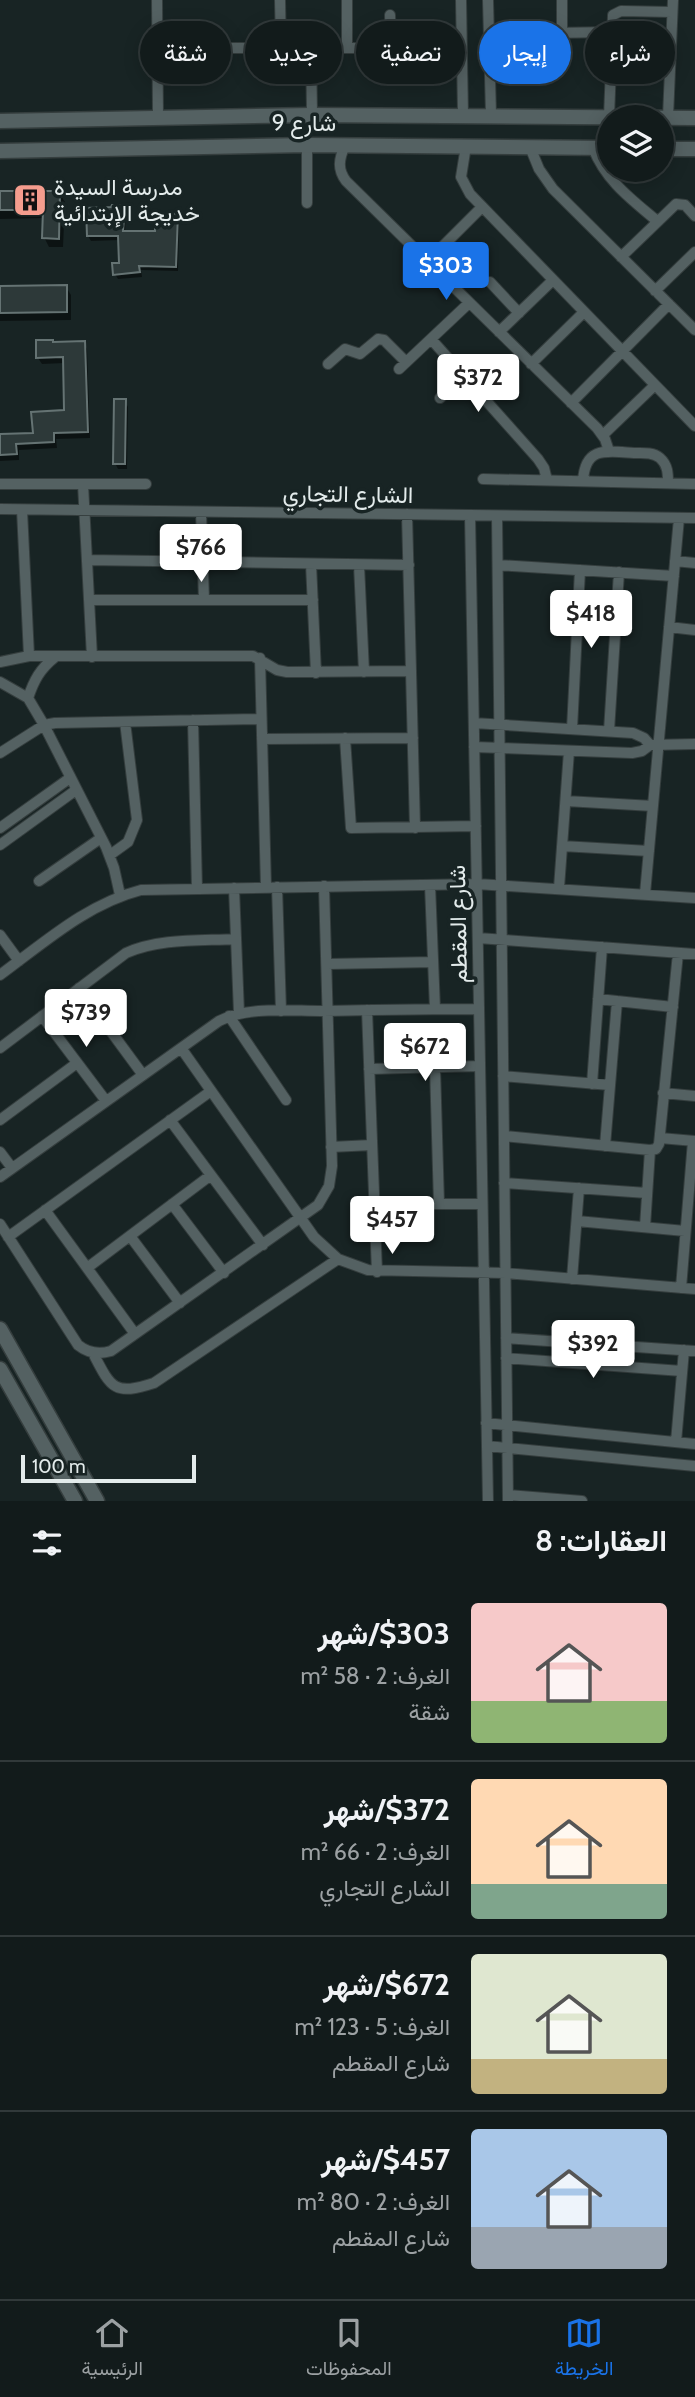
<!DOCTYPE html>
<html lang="ar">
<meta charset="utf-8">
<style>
body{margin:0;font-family:Cabin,Vazirmatn,sans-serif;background:#1f2828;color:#f1f3f6;direction:rtl;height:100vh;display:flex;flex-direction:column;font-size:26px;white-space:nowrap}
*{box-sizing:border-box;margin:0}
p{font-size:23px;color:#9ca1a3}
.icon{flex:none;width:38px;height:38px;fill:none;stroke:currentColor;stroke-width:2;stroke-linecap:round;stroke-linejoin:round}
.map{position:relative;height:1501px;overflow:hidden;direction:ltr}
.panel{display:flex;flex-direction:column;background:#121b1b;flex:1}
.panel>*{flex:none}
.hud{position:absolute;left:21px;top:21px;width:654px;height:63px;direction:rtl;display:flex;gap:14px}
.controls{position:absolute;left:597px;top:105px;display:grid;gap:14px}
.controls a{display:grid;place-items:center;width:77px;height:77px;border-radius:50%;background:#121b1b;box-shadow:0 4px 18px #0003,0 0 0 2px #31393a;font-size:35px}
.scale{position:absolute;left:21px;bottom:18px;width:175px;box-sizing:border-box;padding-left:7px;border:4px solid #e3ebeb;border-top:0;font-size:19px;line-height:24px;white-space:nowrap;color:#e3ebeb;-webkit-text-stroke:5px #182424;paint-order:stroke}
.price{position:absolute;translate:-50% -60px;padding:0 16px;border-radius:7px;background:#fff;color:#222;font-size:23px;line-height:46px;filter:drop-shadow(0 2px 4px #0008)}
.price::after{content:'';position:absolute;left:50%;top:42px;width:21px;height:16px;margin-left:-10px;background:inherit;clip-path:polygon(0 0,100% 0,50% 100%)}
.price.active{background:#1a73e8;color:#fff}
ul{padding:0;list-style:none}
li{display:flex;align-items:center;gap:21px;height:175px;padding:0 28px}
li+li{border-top:2px solid #31393a}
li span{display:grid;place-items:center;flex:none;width:196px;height:140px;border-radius:7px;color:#555}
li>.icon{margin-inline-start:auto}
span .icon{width:84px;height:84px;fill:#fffc;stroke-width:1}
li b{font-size:30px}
h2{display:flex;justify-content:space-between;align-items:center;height:84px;padding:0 28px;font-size:30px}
.chip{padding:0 24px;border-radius:32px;background:#121b1b;box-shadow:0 4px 18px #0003,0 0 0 2px #31393a;font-size:24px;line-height:63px}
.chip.active{background:#1a73e8;color:#fff}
.tab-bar{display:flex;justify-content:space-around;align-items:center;height:98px;border-top:2px solid #31393a;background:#121b1b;font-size:19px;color:#9ca1a3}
.tab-bar a{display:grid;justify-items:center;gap:4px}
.tab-bar .active{color:#1a73e8}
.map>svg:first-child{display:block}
.shadow{fill:#0007}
.building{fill:#2d3939;stroke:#657373;stroke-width:2}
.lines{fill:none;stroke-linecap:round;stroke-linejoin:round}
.street-casing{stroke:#353e3e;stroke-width:12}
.secondary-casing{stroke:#353e3e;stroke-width:17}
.street{stroke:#546162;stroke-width:10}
.secondary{stroke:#546162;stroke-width:14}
.labels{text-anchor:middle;stroke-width:7;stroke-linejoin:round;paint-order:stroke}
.street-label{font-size:23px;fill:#e3ebeb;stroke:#182424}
.poi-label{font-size:23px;fill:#e3ebeb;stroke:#182424;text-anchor:start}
</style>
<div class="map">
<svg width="695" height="1501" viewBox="0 0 695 1501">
<rect width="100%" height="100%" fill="#182424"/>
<!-- shadow -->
<path class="shadow" d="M0,193h59l6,9 -2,45h-14l-5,-10 1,-19 -45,1z
M124,207l2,5 -1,21h31l21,-18 2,5 -1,51 -37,-1 1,7 -24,2 -3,-5 5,-10v-24l-29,1 -3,-5z
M0,287h66l5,8v25l-71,1z
M84,343l3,6 3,89 -34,1 1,9 -38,2v10l-19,1v-25l34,-1 32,-23 -1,-49 -23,1 -4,-6 15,-14z
M125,401l3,6 -1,62h-9l-3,-6z"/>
<!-- building -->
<path class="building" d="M0,191h60l-1,48 -17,-1 1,-28h-43z
M112,205l13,1 -2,25h32v-18l23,1 -2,53 -37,-1 1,6 -27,3 -1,-12h7l-1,-27h-31l-1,-28 25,-1z
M67,285v27l-67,1v-27z
M36,340h17v2l32,-1 3,91 -34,1v9l-38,2 1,10 -17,1v-21l33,-1 -2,-21 33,-2 -1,-53 -27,1z
M114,399h12l-1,65h-12z"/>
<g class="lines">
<!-- street casing -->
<g class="street-casing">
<path id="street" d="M157,0l1,117
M280,0l1,48
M347,0v48
M461,0l2,115
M488,0l3,115
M562,0v33
M489,34l123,-2
M157,48h226c11,-6 7,-21 7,-33
M311,48l1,67
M609,117l4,-102 8,-4 51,1
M668,117l5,-117
M345,145c-6,14 -8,24 1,36l251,247 8,11 4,12
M466,146l-5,31 9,17 225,232
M530,147l9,22 14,20 142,141
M593,148c13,33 38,51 64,73
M307,203v-58
M621,257l55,-53 9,1 10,11
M427,262l55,-55
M490,282l29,31
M655,291l40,-39
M499,332l54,-52
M431,339l107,120 6,9 3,12
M328,364l17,-15 15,5 18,-15 6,1 22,22
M531,364l53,-52
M399,369l70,-66
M440,398l24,-22
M571,403l98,-99
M603,435l52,-50
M483,479l212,5
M583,481c2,-35 23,-30 51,-28 9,0 19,-1 26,5 8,7 8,16 8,25
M0,484h146
M83,484l9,173
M0,509l695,9
M22,510l7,146
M201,512l3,88
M407,514l8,314
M470,515l18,986
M497,516l11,985
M87,560l322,5
M675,561l20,2
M311,564l5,109
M359,565l5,107
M498,565l176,11
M89,600h224
M669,627l26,3
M260,658l6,229
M0,662l29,-6h224l24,14 10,2 124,-1
M0,682l28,16 16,27 62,122 8,21 6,27
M28,698c6,-18 12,-29 27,-41
M193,720l4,169
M474,723l159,10 11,5 6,7
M572,729l8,-159
M609,731l10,-159
M345,738l6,90 125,-2
M262,739l151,-1
M474,747l158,6 10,-2 8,-6 45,-1
M0,753l44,-28 11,-2 206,-4
M566,801l87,5
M0,828l70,-50
M0,845l76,-55
M562,846l87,5
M110,855l18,-13 9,-22 -12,-98
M39,881l62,-43
M430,885l5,124
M277,887l4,124
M234,888l5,125
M559,888l10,-137
M645,894l34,-376
M0,935l19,26
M478,938l217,16
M327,964l106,-2
M0,975c45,-33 87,-71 141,-85l336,-6 218,14
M79,988l64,87
M598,999l75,8
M367,1010l10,262
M42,1016l64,85
M229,1016l57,84
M0,1048l126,-95c34,-15 74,-12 110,-14
M181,1048l133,189 24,22 30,11 137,3 190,16
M435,1067l4,137
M369,1069l111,-3
M503,1076l107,9
M592,1084l10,-137
M663,1093l32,3
M0,1120l77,-57
M170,1120l93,125
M504,1136l146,14 6,-1 3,-5 19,-191
M660,1138l35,3
M605,1146l12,-145
M331,1147l41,-2
M0,1152l12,16
M0,1177l219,-156c29,-15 70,-10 102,-10 53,-1 105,-2 158,-2
M504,1183l143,10
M172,1204l52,69
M373,1204h109
M45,1210l90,124
M577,1221l108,10
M0,1224l78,121c10,8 20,10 33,6l207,-146 11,-19 3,-20 -8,-280
M645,1227l5,-77
M130,1236l50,67
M8,1237l203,-146
M87,1268l124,-93
M572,1279l7,-91
M681,1288l12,-147
M506,1338l189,13
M93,1353c18,35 21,43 61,30l184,-124
M506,1358l176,13
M486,1423l209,21
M676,1442l8,-92
M487,1446l208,20
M508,1495l74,6"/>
</g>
<!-- secondary casing -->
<g class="secondary-casing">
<path id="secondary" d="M0,121l312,-6 383,3
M662,149h33
M0,151l307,-6 302,3
M0,1329l97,172
M0,1369l75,132"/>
</g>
<!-- street -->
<use href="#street" class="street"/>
<!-- secondary -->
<use href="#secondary" class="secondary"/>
</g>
<!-- icons -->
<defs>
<g id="building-square" transform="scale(1.75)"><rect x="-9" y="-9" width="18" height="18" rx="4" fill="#f59d8e" stroke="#182424"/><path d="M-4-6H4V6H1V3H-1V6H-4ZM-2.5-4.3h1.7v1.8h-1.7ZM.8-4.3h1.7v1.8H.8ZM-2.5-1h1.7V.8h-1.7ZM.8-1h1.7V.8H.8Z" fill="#111"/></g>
</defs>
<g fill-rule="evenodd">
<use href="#building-square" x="30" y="200"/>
</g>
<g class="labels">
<!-- street labels -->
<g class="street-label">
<text x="304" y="131">شارع 9</text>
<text transform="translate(348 494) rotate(1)" y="8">الشارع التجاري</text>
<text transform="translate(458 924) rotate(-91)" y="8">شارع المقطم</text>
</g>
<!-- poi labels -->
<g class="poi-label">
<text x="54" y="195">مدرسة السيدة<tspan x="54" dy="26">خديجة الإبتدائية</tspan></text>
</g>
</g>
</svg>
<div class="controls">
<a><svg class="icon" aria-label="layers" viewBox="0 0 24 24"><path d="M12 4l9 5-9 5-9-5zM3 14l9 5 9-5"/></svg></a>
</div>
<div class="scale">100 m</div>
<b class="price active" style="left:446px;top:302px">$303</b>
<b class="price" style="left:478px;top:414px">$372</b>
<b class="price" style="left:201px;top:584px">$766</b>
<b class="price" style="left:591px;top:650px">$418</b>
<b class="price" style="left:86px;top:1049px">$739</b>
<b class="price" style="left:425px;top:1083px">$672</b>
<b class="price" style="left:392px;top:1256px">$457</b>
<b class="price" style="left:593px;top:1380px">$392</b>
<div class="hud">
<a class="chip">شراء</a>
<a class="chip active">إيجار</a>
<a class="chip">تصفية</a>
<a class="chip">جديد</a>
<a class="chip">شقة</a>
</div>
</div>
<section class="panel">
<h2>العقارات: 8<svg class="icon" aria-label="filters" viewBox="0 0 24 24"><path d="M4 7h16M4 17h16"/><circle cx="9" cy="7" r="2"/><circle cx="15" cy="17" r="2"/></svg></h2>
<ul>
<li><span style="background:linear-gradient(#f6c9c9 70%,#8fb573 0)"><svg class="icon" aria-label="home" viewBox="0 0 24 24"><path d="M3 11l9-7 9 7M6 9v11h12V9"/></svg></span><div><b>$303/شهر</b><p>الغرف: 2 · 58 m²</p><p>شقة</p></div></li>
<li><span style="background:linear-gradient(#ffd9b3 75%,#7fa58c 0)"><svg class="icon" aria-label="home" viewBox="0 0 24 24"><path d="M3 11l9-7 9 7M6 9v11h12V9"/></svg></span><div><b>$372/شهر</b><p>الغرف: 2 · 66 m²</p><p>الشارع التجاري</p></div></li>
<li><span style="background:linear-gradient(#dfe7d0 75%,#c2b280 0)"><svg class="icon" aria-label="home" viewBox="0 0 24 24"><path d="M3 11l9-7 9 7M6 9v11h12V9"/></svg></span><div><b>$672/شهر</b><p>الغرف: 5 · 123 m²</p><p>شارع المقطم</p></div></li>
<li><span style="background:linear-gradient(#a9c7e8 70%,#9aa5b1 0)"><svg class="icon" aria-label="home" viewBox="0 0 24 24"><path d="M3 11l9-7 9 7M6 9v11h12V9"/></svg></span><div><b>$457/شهر</b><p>الغرف: 2 · 80 m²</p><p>شارع المقطم</p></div></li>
</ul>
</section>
<nav class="tab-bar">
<a class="active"><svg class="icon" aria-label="map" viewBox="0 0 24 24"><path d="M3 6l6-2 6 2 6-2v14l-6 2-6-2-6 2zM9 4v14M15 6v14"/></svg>الخريطة</a>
<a><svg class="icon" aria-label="saved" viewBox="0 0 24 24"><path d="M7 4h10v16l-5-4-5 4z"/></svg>المحفوظات</a>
<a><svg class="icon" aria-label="home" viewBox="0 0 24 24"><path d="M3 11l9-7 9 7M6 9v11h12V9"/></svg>الرئيسية</a>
</nav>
